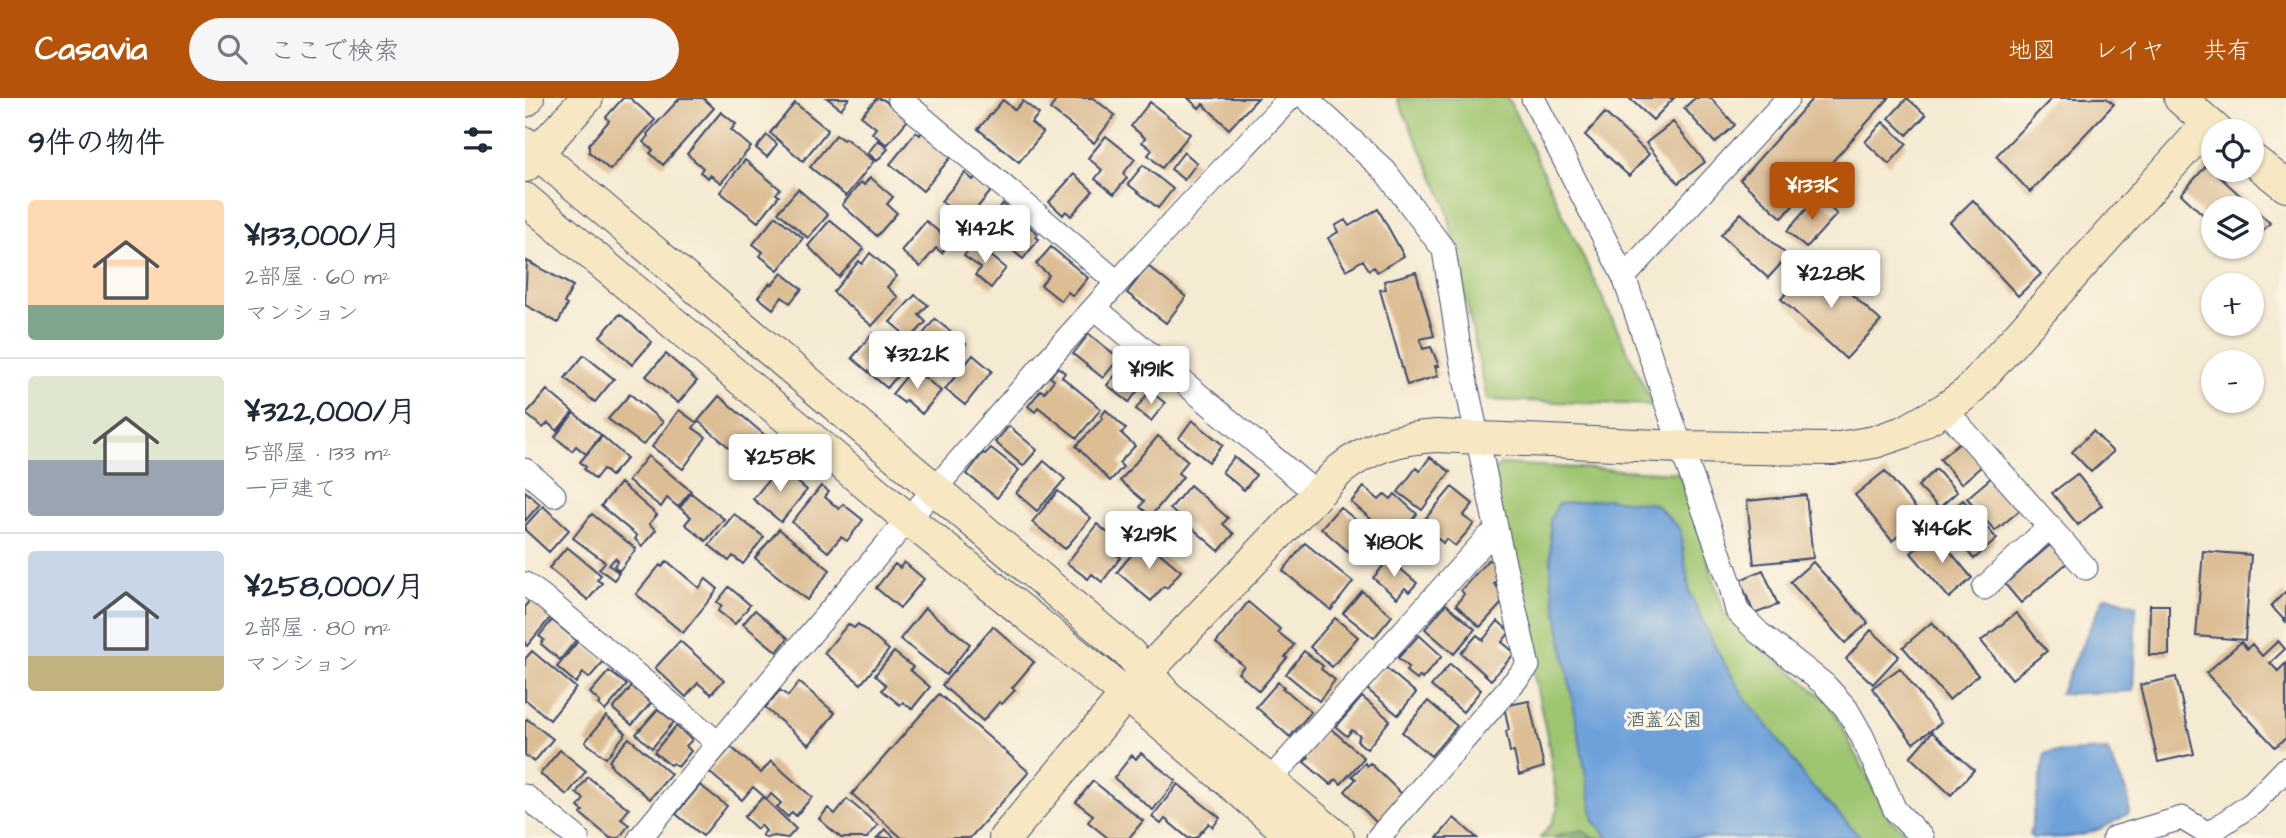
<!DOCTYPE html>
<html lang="ja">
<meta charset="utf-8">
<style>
body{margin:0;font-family:"Architects Daughter","Klee One",sans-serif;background:#f6f6f7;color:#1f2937;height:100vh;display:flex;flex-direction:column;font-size:26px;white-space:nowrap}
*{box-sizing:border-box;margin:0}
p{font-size:23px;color:#747a83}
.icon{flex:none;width:38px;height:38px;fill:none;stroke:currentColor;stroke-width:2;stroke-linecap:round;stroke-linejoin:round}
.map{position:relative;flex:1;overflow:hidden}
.sheet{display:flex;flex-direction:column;background:#fff;width:525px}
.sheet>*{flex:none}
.buttons{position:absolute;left:1676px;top:21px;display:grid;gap:14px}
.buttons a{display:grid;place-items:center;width:63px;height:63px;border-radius:50%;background:#fff;box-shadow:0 2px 5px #0004;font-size:35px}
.price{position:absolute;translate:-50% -60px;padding:0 16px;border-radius:7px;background:#fff;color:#222;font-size:23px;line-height:46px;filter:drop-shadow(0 2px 4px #0008)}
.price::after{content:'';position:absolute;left:50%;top:42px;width:21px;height:16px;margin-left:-10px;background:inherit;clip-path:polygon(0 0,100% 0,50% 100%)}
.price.on{background:#b45309;color:#fff}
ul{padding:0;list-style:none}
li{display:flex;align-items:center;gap:21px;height:175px;padding:0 28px}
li+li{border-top:2px solid #e0e1e3}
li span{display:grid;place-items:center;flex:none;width:196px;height:140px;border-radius:7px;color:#555}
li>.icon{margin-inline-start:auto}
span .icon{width:84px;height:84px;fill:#fffc;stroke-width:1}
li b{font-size:30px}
h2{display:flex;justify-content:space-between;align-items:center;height:84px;padding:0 28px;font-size:30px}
header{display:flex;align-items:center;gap:42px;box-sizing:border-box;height:98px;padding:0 35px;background:#b45309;color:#fff}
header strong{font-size:33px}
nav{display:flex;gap:38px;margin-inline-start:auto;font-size:24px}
.search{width:490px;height:63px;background:#f6f6f7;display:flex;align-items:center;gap:18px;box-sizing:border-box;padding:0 24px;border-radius:38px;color:#747a83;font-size:26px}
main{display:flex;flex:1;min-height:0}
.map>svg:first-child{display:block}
.green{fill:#9ec570;stroke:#5c7a67;stroke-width:2}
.forest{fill:#7eaa62;stroke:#4c6c60;stroke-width:2}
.water{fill:#6ea1da;stroke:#44689c;stroke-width:2}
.building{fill:#dcbd94}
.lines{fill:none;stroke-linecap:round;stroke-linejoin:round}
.street-casing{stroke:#3c4b6f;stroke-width:25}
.secondary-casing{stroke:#3c4b6f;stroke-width:34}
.street{stroke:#fff;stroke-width:23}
.secondary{stroke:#f7e8c3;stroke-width:32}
.labels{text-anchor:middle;stroke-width:7;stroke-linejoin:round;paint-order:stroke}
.park-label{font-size:19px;fill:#425c63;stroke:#fcf5e5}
</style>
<header>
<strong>Casavia</strong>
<div class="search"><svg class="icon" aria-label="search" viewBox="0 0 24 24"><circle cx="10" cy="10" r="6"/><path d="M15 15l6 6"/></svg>ここで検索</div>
<nav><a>地図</a><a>レイヤ</a><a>共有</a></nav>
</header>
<main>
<section class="sheet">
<h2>9件の物件<svg class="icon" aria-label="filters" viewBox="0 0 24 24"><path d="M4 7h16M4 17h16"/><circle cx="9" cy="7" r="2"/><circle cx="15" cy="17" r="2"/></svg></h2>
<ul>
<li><span style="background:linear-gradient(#ffd9b3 75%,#7fa58c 0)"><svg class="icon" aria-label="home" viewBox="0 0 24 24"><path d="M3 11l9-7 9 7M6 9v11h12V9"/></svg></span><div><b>¥133,000/月</b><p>2部屋 · 60 m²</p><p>マンション</p></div></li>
<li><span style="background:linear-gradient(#dfe7d0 60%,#9aa5b1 0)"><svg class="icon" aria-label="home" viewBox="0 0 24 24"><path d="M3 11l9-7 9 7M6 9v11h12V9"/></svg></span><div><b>¥322,000/月</b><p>5部屋 · 133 m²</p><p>一戸建て</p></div></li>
<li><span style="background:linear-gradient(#c9d6e8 75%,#c2b280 0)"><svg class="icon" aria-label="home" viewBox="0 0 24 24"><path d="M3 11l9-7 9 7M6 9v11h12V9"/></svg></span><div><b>¥258,000/月</b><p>2部屋 · 80 m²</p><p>マンション</p></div></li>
</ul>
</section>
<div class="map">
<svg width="1761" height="740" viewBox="0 0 1761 740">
<rect width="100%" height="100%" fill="#fcf5e5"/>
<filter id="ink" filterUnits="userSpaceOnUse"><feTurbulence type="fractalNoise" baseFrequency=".0143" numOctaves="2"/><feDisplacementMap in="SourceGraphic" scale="14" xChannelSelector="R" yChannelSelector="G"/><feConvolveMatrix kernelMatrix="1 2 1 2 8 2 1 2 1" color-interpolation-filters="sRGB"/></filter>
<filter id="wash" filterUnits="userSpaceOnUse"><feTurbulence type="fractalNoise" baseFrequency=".00686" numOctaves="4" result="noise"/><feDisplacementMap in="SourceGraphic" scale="28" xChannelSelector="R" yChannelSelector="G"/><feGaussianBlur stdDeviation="1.57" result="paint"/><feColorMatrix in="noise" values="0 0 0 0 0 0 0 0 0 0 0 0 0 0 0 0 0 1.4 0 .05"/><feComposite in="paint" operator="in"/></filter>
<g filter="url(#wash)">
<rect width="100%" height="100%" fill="#f5ead2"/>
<!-- green -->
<path class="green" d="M872,0h111l145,307 -166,-5 -41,-196z
M976,366l178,9 8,18 37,122 105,90 61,116 22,19h-372l12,-15 6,-15 -10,-67 -57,-267z"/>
<!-- forest -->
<path class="forest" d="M1057,732l12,8h-39l3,-3z"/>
<!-- water -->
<path class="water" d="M1082,401l48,5 25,25 10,65 26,55 31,52 26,31 33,48 56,58h-253l-15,-17 -43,-241 -1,-60 8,-16z
M1582,498l29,9 -3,86 -73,3 43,-95z
M1582,652l21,46 1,17c-38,24 -51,25 -96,25l-3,-3 15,-82z"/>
<g id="blocks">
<!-- building -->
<path class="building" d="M98,0h7l25,22 -45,50 -21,-18v-8l20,-23 -3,-4z
M155,0h23l11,10 -51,57 -13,-12 3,-3 -10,-8 5,-6 -1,-2z
M302,0h22l-8,11z
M352,0l7,2 24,20 -21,25 -15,-12 4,-5 -15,-12z
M533,0h35l22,17 -21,28 -44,-34z
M663,0h70l-29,31 -26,-25 -4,4z
M1104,0h45l-21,22z
M1170,0h16l24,27 -20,18 -31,-35z
M1288,0h76l-107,120 -42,-38z
M1382,0l19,17 -19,20 -18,-17z
M1527,0h54l8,6 -84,88 -34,-36z
M478,2l12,10 8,-9 16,13 -8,9 12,10 -24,29 -41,-33z
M625,4l40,32 -28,34 -14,-13 4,-5 -10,-8 3,-4 -14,-12z
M270,5l33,27 -25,31 -33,-28z
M196,14l15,12 -5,6 20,17 -30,36 -11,-8 -2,3 -8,-6 3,-4 -16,-14z
M1080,15l44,41 -20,22 -44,-41z
M1148,24l32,40 -27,21 -32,-40z
M1358,24l24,22 -18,20 -24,-22z
M391,34l4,3 2,-3 30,24 -29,35 -33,-27z
M242,37l10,9 -10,13 -11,-9z
M311,37l7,5 2,-2 29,23 -28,35 -36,-29z
M581,38l29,23 -12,15 4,4 -13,16 -19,-15 7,-9 -14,-12z
M353,42l10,9 -11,12 -9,-8z
M659,54l13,11 -13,17 -13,-11z
M220,62l35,29 -4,5 3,2 -21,26 -38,-30z
M618,67l30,24 -15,19 -30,-24z
M1682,67l63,58 -18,19v-34h-38v17l-33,-31z
M440,75l8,7 3,-4 16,14 -26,31 -25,-20z
M549,76l19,17 -22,25 -5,-5 -3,4 -14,-13z
M345,79l23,20 -6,7 10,9 -20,23 -35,-31 19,-23 3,3z
M273,91l30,26 -20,23 -30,-26z
M1292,99l20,17 -31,34 -19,-17z
M1448,102l68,74 -23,22 -68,-74z
M478,106l35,30 -2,3 3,2 -16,20 -39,-33z
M853,111l26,47 -27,16 -3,-5 -5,3 -6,-10 -17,10 -18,-32 10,-6 -3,-6 10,-6 4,6z
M1216,115l47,43 -20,22 -47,-43z
M251,118l27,22 -25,32 -18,-14 3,-4 -10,-8z
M305,122l34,29 -25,28 -31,-31z
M401,123l25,21 -9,11 -6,-5 -16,19 -19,-16z
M449,144l32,26 -15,20 -16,-13 6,-7 -17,-12z
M526,149l37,31 -15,18 -5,-4 -7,9 -20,-16 8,-10 -13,-11z
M345,155l27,23 -10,11 11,10 -26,29 -39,-34 26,-31 3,3z
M2,163l46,25 -9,17 3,2 -9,18 -33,-18z
M1290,163l66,60 -35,38 -65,-60z
M623,168l38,31 -20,26 -39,-30z
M891,174l18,64 -14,3 3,10 8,-2 8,19h-4l3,10 -31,9 -27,-95 6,-1 -2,-8z
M257,175l20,16 -12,14 -8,-6 -9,12 -15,-12 12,-14 2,2z
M390,197l13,10 -9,10 7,7 -16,17 -20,-17z
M95,216l32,28 -20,23 -32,-29z
M410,221l31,25 -19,23 -31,-24z
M348,235l35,31 -21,24 -35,-30z
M564,236l30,24 -16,20 -30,-24z
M141,256l31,27 -19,22 -32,-27z
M59,257l30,24 -19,23 -30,-24z
M448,257l19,16 -27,34 -20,-16z
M598,268l21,17 -15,19 -22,-17z
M533,269l7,6 -3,4 39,32 -24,29 -39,-31 -3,5 -7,-6 13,-16 3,3 10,-13 -4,-3z
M388,270l28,23 -19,23 -16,-14 -2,3 -12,-9z
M22,292l26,22 -16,19 -9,-8 -5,5 -17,-14z
M625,293l15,12 -14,18 -15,-12z
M105,296l33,28 -20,23 -35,-26z
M194,298l55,47 -19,23 -21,-18 -2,2 -34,-29z
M154,312l18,13 -4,5 13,9 -23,32 -31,-22z
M581,312l20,19 -5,4 14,13 -16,17 4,4 -13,14 -34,-35 27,-28 -2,-2z
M49,315l27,22 -15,19 -10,-8 -4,5 -17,-14z
M667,322l31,25 -14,17 -30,-24z
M484,328l28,24 -14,16 -28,-24z
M1568,333l20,21 -22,20 -19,-20z
M77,338l25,22 -16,18 -8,-7 -8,10 -11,-10 2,-2 -6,-5z
M633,338l30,25 -10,12 5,4 -32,39 -11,-9 4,-6 -24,-20z
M1436,343l21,25 -21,18 -21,-25z
M466,350l28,22 -22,28 -30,-24 16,-21 2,1z
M123,358l43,35 -13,16 -11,-9 -6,9 -33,-26z
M709,359l22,18 -12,15 -22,-18z
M905,359l20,15 -28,38 -24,-18 18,-24 4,3z
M519,363l21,18 -28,32 -21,-18z
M254,369l28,23 -26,32 -28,-23z
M1411,371l21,23 -18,16 -21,-22z
M1360,373l37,45 -30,25 -37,-46z
M1552,376l25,31 -24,20 -26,-32z
M1467,379l28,33 -25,21 -28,-33z
M95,385l37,32 -8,9 7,6 -14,16 -7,-7 2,-3 -36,-30z
M665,387l38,33 -5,6 11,10 -15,17 -49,-42z
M296,388l8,6 -4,5 14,12 4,-5 20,16 -16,21 -6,-4 -13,15 -36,-30z
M839,389l15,13 6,-6 6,5 4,-5 22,20 -22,26 -44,-38z
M927,389l21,17 -10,12 11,8 -19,22 -9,-7 -3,4 -22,-19z
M0,393l15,13 -15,17z
M533,393l33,27 -26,31 -33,-27z
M166,395l33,26 -18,22 -21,-17 6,-7 -11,-9z
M1281,397l7,63 -59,6 -7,-63z
M1438,402l34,39 -23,20 -34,-39z
M18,408l26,24 -20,22 -24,-22v-4z
M815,409l40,33 -20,22 -39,-34z
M67,416l44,35 -17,22 -5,-5 4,-5 -3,-3 -6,7 10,8 -5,7 -15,-11 6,-7 -32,-24z
M209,416l30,23 -21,27 -10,-8 -4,5 -20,-16z
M572,426l17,14 -4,6 10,8 -2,4 3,1 -19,25 -10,-8 -4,5 -21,-16z
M254,431l51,41 -23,30 -52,-42z
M1410,435l37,45 -23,20 -38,-45z
M619,442l37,31 -14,17 -3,-2 -13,15 -34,-29z
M780,445l48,39 -22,28 -48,-39z
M1525,447l17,18 -46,40 -16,-19z
M42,449l34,28 -4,5 5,3 -14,17 -39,-32z
M1678,453l48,4 -6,85 -49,-4z
M864,461l28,24 -8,9 -4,-4 -8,10 -24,-20z
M963,462l5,1 4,19 -3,4 6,6 3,12 -23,25 -24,-22 8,-11 -3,-4z
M142,463l32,27 7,-9 12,10 -35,44 -47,-39 24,-29 2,2z
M379,464l20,17 -24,29 -24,-20 19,-24 5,4z
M1288,464l55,61 -23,20 -55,-61z
M1238,472l15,35 -24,9 -14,-34z
M204,489l21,18 -15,19 -17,-13 4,-5 -5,-4z
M837,493l30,25 -18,22 -31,-25z
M1761,493v31l-15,-16z
M5,502l21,17 -24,29 -2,-1v-39z
M723,504l32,27 -2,3 16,13 -9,12 2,1 -28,33 -21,-18 6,-7 -28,-23z
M921,506l29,25 -21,25 -29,-25z
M1625,507h19v50h-20z
M400,510l45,36 -24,31 -46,-36z
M230,512l33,28 -11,14 -34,-28z
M1491,515l31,38 -35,28 -31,-38z
M810,520l23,19 -26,30 -22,-20z
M27,522l24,20 -16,20 -19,-16 3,-4 -5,-4z
M973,523l12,11 -8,10 13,11 -24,27 -30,-27 16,-18 6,5z
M1407,524l46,53 -29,25 -46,-53z
M323,526l6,4 4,-4 31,26 -28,34 -37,-31z
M468,528l41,36 -22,26 3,2 -13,14 -3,-2 -16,19 -41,-36z
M1346,532l28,26 -26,28 -27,-25z
M894,537l23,21 -20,23 -2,-3 -3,4 -11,-9 3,-4 -11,-9z
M54,542l25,21 -15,17 -6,-5 -7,10 -19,-16z
M155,543l44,39 -13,14 -13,-11 -12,14 -31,-29z
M1753,543l7,8 -15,14 8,8 8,-8v75l-11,9 -69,-74 35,-31 6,7 5,-5 10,12z
M7,553l44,37 -26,32 -24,-20 -1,1v-42z
M779,553l19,15 -2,3 14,11 -16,21 -33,-27z
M369,554l19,15 -3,3 20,17 -18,22 -9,-7 -3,3 -18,-15 4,-5 -11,-10z
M925,566l31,26 -18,22 -32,-26z
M860,569l31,26 -18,22 -31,-26z
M1375,570l41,55 -28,20 -41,-55z
M84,573l18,14 -22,26 -7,-7 2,-2 -10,-9z
M1651,579l18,77 -36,8 -18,-77z
M274,584l36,31 -26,32 -44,-37 15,-18 8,6z
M753,584l6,5 -2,2 5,2 24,21 -21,25 -34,-30z
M107,588l19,17 -19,22 -19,-16z
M414,596l90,78 -59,66h-68l-50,-44z
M837,599l28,23 -23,29 -10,-8 3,-5 -8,-6 -5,6 -11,-9z
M903,603l29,25 -26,30 -29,-24z
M1004,603l15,66 -25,8 -5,-23h-4l-4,-21 3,-1 -5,-24z
M133,611l16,13 -22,26 -16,-14z
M81,618l20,17 -20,25 -21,-16z
M2,621l26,20 -19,23 -9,-7v-33z
M151,628l16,14 -6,6 5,5 -13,16 -5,-4 -3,2 -16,-13z
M804,629l35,31 -23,26 -5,-5 -5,6 -27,-23 5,-5 -3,-4z
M1407,634l42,38 -23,25 -41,-38z
M104,640l42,36 -21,25 -40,-34 2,-2 -3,-2z
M206,649l30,26 10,-12 41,36 -16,19 -4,-4 -4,5 -11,-10 4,-4 -10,-9 -4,5 -14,-12 -11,13 -33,-28z
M35,652l26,21 -19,24 -27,-21z
M616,655l35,28 -23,29 -39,-32 18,-23 4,4z
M840,665l2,3 3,-3 34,33 -26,28 -33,-33 11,-12 -4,-3z
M63,679l41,32 -8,10 8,6 -10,13h-9l-29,-24 2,-3 -5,-4 6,-8 -8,-6z
M568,683l50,40 -14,17h-21l-20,-16 5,-7 -17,-13z
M653,686l42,34 -7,9 -4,-4 -13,15h-8l-23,-19 -4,5 -9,-7z
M175,687l27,21 -24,30 -27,-22z
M238,699l33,32 -8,9 -14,-2 -8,2 -4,-3 4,-4 -5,-6 -4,4 -13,-12z
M322,701l31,26 -11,13h-26l-22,-19 9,-11 7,6z
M929,720l23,20h-40z
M360,731l10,9h-18z"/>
</g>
</g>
<g filter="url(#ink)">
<use href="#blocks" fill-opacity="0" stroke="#3c4b6f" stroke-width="2"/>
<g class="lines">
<!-- street casing -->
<g class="street-casing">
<path id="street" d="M374,0l218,184
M781,0l79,73 59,79 16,104 39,187 29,125 -150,172
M1008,0l91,179 57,170 49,136 7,28 22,22 65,51 22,24 16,28 33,74 27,28
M1099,179l164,-179
M570,210l222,186
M1420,311l141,159
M0,372l29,25
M0,486l17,12 176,147
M1459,490l66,-62
M735,693l228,-254 10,-2
M0,698l52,42
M115,740c155,-188 313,-374 476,-554 57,-63 116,-124 174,-186
M1589,740l68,-20 26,16
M1685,740l-2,-4 45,-31 33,-34"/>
</g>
<!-- secondary casing -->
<g class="secondary-casing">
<path id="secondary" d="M1655,0l37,33
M0,3l3,-3
M0,45l605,511 37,42 171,142
M1727,61l34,27
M0,68l62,-68
M0,101l383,320 219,176 168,143
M480,740l133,-157 202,-211c30,-24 60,-32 97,-34l244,11 152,2 41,-7 30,-10 41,-23 22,-16 241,-269"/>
</g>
<!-- street -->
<use href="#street" class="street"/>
<!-- secondary -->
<use href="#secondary" class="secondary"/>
</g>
</g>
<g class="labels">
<!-- park labels -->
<g class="park-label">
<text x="1139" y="628">酒蓋公園</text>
</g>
</g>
</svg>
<div class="buttons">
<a><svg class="icon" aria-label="locate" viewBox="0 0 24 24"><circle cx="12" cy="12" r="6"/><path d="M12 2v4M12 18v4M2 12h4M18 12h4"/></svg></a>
<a><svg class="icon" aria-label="layers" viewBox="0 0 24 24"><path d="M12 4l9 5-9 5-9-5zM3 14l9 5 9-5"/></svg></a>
<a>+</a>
<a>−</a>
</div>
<b class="price on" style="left:1287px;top:124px">¥133K</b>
<b class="price" style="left:460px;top:167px">¥142K</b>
<b class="price" style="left:1306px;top:212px">¥228K</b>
<b class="price" style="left:392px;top:293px">¥322K</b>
<b class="price" style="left:626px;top:308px">¥191K</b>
<b class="price" style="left:255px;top:396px">¥258K</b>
<b class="price" style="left:1417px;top:467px">¥146K</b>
<b class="price" style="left:624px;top:473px">¥219K</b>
<b class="price" style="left:869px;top:481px">¥180K</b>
</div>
</main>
